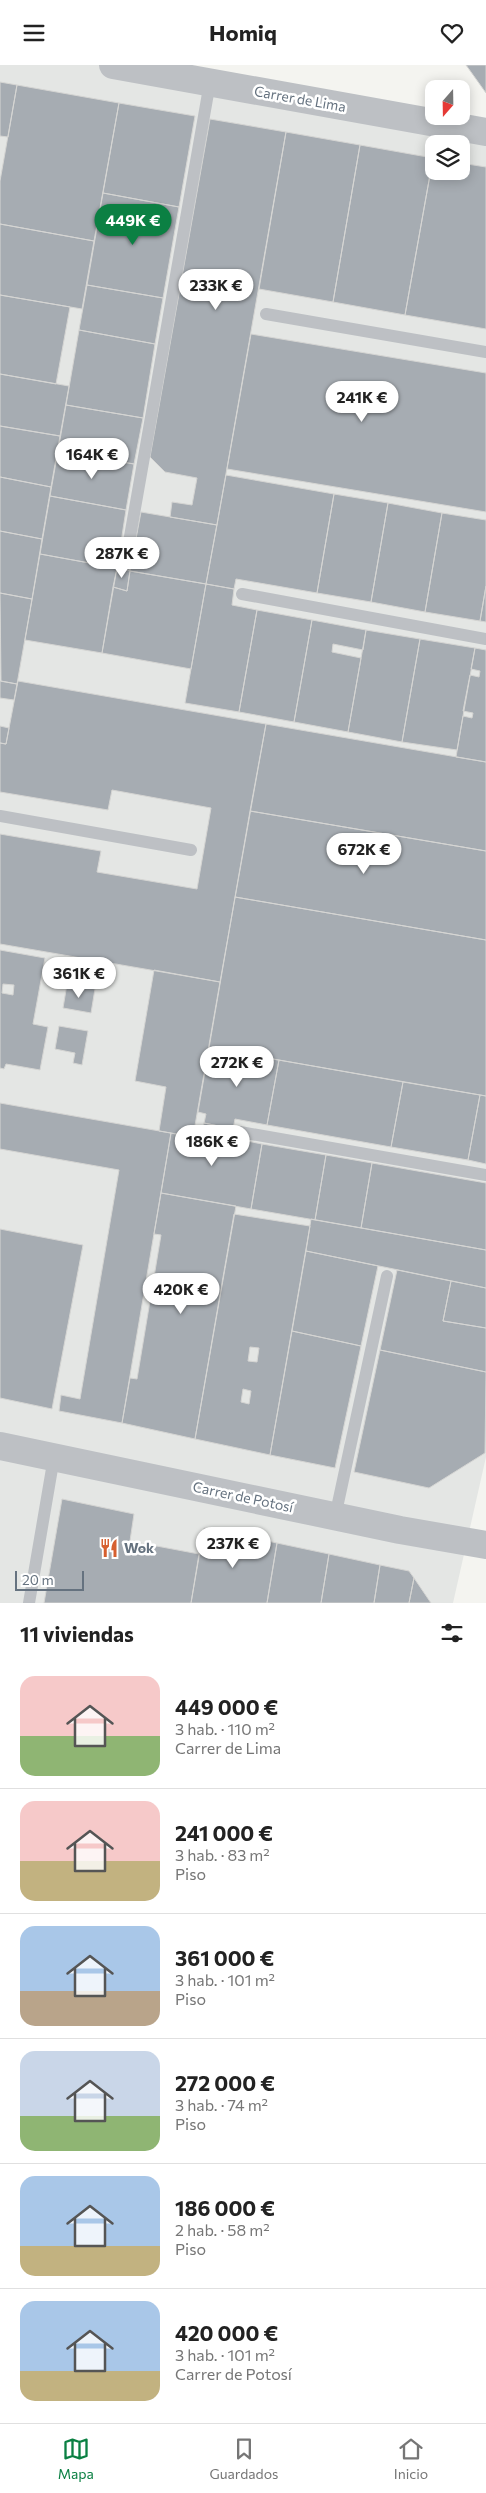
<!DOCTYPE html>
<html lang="es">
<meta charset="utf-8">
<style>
body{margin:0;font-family:Commissioner,sans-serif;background:#f2f2f2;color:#222;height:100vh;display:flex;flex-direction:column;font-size:19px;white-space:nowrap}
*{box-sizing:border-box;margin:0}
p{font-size:16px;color:#767676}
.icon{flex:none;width:28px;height:28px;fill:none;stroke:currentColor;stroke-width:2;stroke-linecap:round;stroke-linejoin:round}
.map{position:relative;height:1538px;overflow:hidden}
.drawer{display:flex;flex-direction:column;background:#fff;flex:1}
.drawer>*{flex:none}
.needle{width:32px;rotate:200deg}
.tools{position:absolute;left:425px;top:15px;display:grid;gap:10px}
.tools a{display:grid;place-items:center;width:45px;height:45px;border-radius:10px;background:#fff;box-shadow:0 2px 12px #0003;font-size:25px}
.scale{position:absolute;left:15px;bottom:12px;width:69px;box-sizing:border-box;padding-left:5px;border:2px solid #65727f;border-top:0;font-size:14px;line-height:18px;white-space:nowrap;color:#65727f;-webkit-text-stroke:4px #fff;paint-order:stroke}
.price{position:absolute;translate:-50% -42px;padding:0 11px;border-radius:18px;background:#fff;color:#222;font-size:16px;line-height:32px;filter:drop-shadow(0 1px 2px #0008)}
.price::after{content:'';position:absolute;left:50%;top:30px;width:15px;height:11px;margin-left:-8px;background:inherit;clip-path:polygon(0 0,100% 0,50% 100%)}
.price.selected{background:#0b8043;color:#fff}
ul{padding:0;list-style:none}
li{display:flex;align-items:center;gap:15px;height:125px;padding:0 20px}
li+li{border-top:1px solid #e0e0e0}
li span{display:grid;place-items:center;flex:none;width:140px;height:100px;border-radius:15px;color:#555}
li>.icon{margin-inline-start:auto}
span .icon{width:60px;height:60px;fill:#fffc;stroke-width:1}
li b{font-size:21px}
h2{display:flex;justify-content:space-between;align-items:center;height:60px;padding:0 20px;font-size:21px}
header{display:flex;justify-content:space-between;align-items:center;height:65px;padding:0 20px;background:#fff;font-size:22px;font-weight:700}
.dock{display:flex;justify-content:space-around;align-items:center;height:70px;border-top:1px solid #e0e0e0;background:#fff;font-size:14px;color:#767676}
.dock a{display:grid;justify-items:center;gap:2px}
.dock .selected{color:#0b8043}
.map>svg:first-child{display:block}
.built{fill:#e4e6e4;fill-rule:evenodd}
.building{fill:#a6acb2;stroke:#d5d5d3;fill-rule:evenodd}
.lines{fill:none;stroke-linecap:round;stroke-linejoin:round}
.service{stroke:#bdc0c4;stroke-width:12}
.tertiary{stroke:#bdc0c4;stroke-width:28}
.labels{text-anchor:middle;stroke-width:5;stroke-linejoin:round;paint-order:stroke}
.street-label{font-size:14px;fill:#65727f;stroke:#fff}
.poi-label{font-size:14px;font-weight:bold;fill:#65727f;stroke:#fff;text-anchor:start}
</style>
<header><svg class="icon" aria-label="menu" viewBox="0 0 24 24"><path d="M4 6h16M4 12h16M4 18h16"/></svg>Homiq<svg class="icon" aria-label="heart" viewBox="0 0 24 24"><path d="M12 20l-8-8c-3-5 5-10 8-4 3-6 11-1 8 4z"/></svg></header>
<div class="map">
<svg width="486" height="1538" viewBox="0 0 486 1538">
<rect width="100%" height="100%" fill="#f4f4f0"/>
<!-- built -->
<path class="built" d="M0,0h99l387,79v1313l-33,146h-453zM434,79h27v27h-27z"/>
<!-- building -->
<path class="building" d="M466,0h20v28z
M0,17l17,3 -9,52 -8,-1z
M17,20l102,18 -25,138 -94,-17v-43z
M119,38l76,13 -16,91 -76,-14z
M210,54l76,13 -69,393 -47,-8 2,-15 20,3 5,-27 -32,-6 -15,-15z
M286,67l74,13 -27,157 -74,-13z
M360,80l73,13 -28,157 -72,-13z
M433,93l1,13h27v-8l25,4v162l-81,-14z
M103,128l76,14 -16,91 -76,-13z
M0,159l94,17 -12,68 -82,-14z
M87,220l76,13 -8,46 -76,-14z
M0,230l70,12 -14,77 -56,-10z
M79,265l76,14 -12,74 -77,-13z
M251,269l235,39v139l-259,-43z
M0,309l69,12 -9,50 -60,-10z
M66,340l77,13 -9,46 -76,-13z
M0,361l60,10 -9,51 -51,-10z
M58,386l76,13 -8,46 -76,-14z
M226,410l108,19 -17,99 -81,-14 -2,10 -28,-5z
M0,412l51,10 -9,52 -42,-8z
M334,429l54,9 -17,99 -54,-9z
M50,431l76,14 -9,58 -77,-14z
M388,438l54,10 -17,99 -54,-10z
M141,447l76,13 -11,59 -76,-13z
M442,448l44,7v66l-6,35 -55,-9z
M0,466l42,8 -10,60 -32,-6z
M40,489l77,14 -15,85 -77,-13z
M117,503l13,3 -3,20 -14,-4z
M130,506l76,13 -15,85 -89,-16 11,-66 14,4z
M206,519l28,5 -2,16 25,5 -18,102 -54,-9z
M486,521v36l-6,-1z
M0,528l32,6 -15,85 -16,-3z
M257,545l55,10 -18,102 -55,-10z
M312,555l54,10 -3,20 -30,-6 -1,8 29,6 -13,74 -54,-10z
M366,565l54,9 -18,103 -54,-10z
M420,574l55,9 -18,102 -55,-8z
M475,583l11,2v112l-30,-5 7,-41 9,2 1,-5 -10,-2 7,-36 9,2 1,-6 -9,-2z
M0,616l17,3 -3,16 -14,-2z
M18,616l248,43 -46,258 -220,-38v-110l101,17 -4,21 100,17 14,-81 -99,-18 -4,20 -108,-18v-49l6,1z
M266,659l220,38v89l-236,-40z
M0,661l9,2 -3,16 -6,-1z
M250,746l236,40v89l-251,-43z
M235,832l251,43v156l-277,-48z
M0,885l45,8 -12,66 15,3 -8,43 -34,-6 -2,5 -4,-1zM3,919l11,1 -1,10 -11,-2z
M154,905l66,12 -27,155 -34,-6 7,-44 -31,-6z
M67,919l28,5 -4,24 -28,-5z
M59,961l29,5 -6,34 -9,-2 2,-10 -20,-4z
M209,983l70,12 -12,65 -32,-6 -2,10 -29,-6 2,-9 -8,-2z
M279,995l124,22 -12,65 -124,-22z
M403,1017l77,13 -12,65 -77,-13z
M480,1030l6,1v68l-18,-4z
M0,1038l171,30 -49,290 -63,-12 2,-16 19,4 39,-229 -119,-21z
M204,1058l29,6 -1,9 30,6 -11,65 -90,-16 10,-60 22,4 1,-5 8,1z
M262,1079l64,11 -11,65 -64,-11z
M326,1090l46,8 -11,65 -46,-8z
M372,1098l114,20v67l-125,-22z
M161,1128l75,13 -41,233 -73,-16 8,-45 7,1 24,-144 -7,-1z
M234,1149l76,12 -40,229 -75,-16zM250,1282l9,1 -2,14 -9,-1zM243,1324l8,2 -2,13 -8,-2z
M311,1154l175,31v38l-180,-37z
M0,1164l83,16 -31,164 -52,-11z
M306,1186l72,15 -17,80 -69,-15z
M397,1205l54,11 -8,40 43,7v44l-106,-22z
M451,1216l35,7v40l-43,-7z
M292,1266l69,15 -26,122 -65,-13z
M380,1285l106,22 -1,81 -56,35 -75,-16z
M62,1434l72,15 -4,27 69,13 -8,49h-147z
M204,1463l73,15 -10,60h-76z
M277,1478l52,11 -8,49h-54z
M329,1489l51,11 -6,38h-53z
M380,1500l29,6 5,7 -5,25h-35z
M414,1513l17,25h-22z"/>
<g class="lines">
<!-- service -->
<path class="service" d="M266,249l220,38
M125,500l85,-483
M242,529l244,45
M0,751l191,34
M240,1067l246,43
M335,1452l52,-241
M29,1538l25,-146"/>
<!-- tertiary -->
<path class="tertiary" d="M113,0l373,67
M0,1381l400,84 86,15"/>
</g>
<!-- icons -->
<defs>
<g id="restaurant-bare" transform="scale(1.5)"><path d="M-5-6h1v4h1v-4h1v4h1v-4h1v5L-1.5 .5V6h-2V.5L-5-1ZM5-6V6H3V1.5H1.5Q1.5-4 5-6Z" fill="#d65f2f" stroke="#fff" stroke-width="2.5" paint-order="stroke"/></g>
</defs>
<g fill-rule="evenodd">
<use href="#restaurant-bare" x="109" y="1483"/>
</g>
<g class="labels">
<!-- street labels -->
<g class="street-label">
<text transform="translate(300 34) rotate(10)" y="5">Carrer de Lima</text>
<text transform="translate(243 1432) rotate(12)" y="5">Carrer de Potosí</text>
</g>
<!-- poi labels -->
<g class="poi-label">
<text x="124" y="1488">Wok</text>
</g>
</g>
</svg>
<div class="tools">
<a><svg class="needle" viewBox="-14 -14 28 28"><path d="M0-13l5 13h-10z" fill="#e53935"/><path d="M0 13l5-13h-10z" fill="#767676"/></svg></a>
<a><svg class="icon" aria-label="layers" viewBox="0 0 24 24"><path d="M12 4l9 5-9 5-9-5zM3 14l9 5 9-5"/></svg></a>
</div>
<div class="scale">20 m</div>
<b class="price selected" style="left:133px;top:181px">449K €</b>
<b class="price" style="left:216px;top:246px">233K €</b>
<b class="price" style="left:362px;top:358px">241K €</b>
<b class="price" style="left:92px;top:415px">164K €</b>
<b class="price" style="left:122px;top:514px">287K €</b>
<b class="price" style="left:364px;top:810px">672K €</b>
<b class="price" style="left:79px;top:934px">361K €</b>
<b class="price" style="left:237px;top:1023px">272K €</b>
<b class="price" style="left:212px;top:1102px">186K €</b>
<b class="price" style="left:181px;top:1250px">420K €</b>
<b class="price" style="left:233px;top:1504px">237K €</b>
</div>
<section class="drawer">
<h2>11 viviendas<svg class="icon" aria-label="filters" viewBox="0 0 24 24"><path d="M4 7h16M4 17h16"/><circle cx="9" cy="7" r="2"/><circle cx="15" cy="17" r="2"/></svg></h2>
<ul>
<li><span style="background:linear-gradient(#f6c9c9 60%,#8fb573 0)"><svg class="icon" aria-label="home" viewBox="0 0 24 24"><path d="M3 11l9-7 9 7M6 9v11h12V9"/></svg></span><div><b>449 000 €</b><p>3 hab. · 110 m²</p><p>Carrer de Lima</p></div></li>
<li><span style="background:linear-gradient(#f6c9c9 60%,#c2b280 0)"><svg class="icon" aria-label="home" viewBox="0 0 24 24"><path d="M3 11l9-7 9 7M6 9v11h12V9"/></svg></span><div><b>241 000 €</b><p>3 hab. · 83 m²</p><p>Piso</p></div></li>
<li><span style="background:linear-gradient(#a9c7e8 65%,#b9a48a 0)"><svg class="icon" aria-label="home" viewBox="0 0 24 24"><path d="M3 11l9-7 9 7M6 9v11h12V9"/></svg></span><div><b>361 000 €</b><p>3 hab. · 101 m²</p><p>Piso</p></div></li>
<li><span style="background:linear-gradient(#c9d6e8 65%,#8fb573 0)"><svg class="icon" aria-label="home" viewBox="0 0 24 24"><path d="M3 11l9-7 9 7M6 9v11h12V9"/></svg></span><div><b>272 000 €</b><p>3 hab. · 74 m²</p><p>Piso</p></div></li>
<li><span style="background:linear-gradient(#a9c7e8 70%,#c2b280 0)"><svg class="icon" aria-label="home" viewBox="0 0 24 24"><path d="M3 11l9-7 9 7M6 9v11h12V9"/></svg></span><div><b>186 000 €</b><p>2 hab. · 58 m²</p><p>Piso</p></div></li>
<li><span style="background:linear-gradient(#a9c7e8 70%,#c2b280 0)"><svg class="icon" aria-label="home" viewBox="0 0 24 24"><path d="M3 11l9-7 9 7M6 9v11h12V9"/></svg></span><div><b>420 000 €</b><p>3 hab. · 101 m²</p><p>Carrer de Potosí</p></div></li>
</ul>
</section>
<nav class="dock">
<a class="selected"><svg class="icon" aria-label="map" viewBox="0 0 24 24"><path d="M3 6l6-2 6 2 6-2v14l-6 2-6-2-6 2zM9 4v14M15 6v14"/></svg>Mapa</a>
<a><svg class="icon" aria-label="saved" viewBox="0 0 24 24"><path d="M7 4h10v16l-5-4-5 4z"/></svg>Guardados</a>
<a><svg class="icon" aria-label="home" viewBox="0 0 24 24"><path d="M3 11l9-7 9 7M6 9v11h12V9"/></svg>Inicio</a>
</nav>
